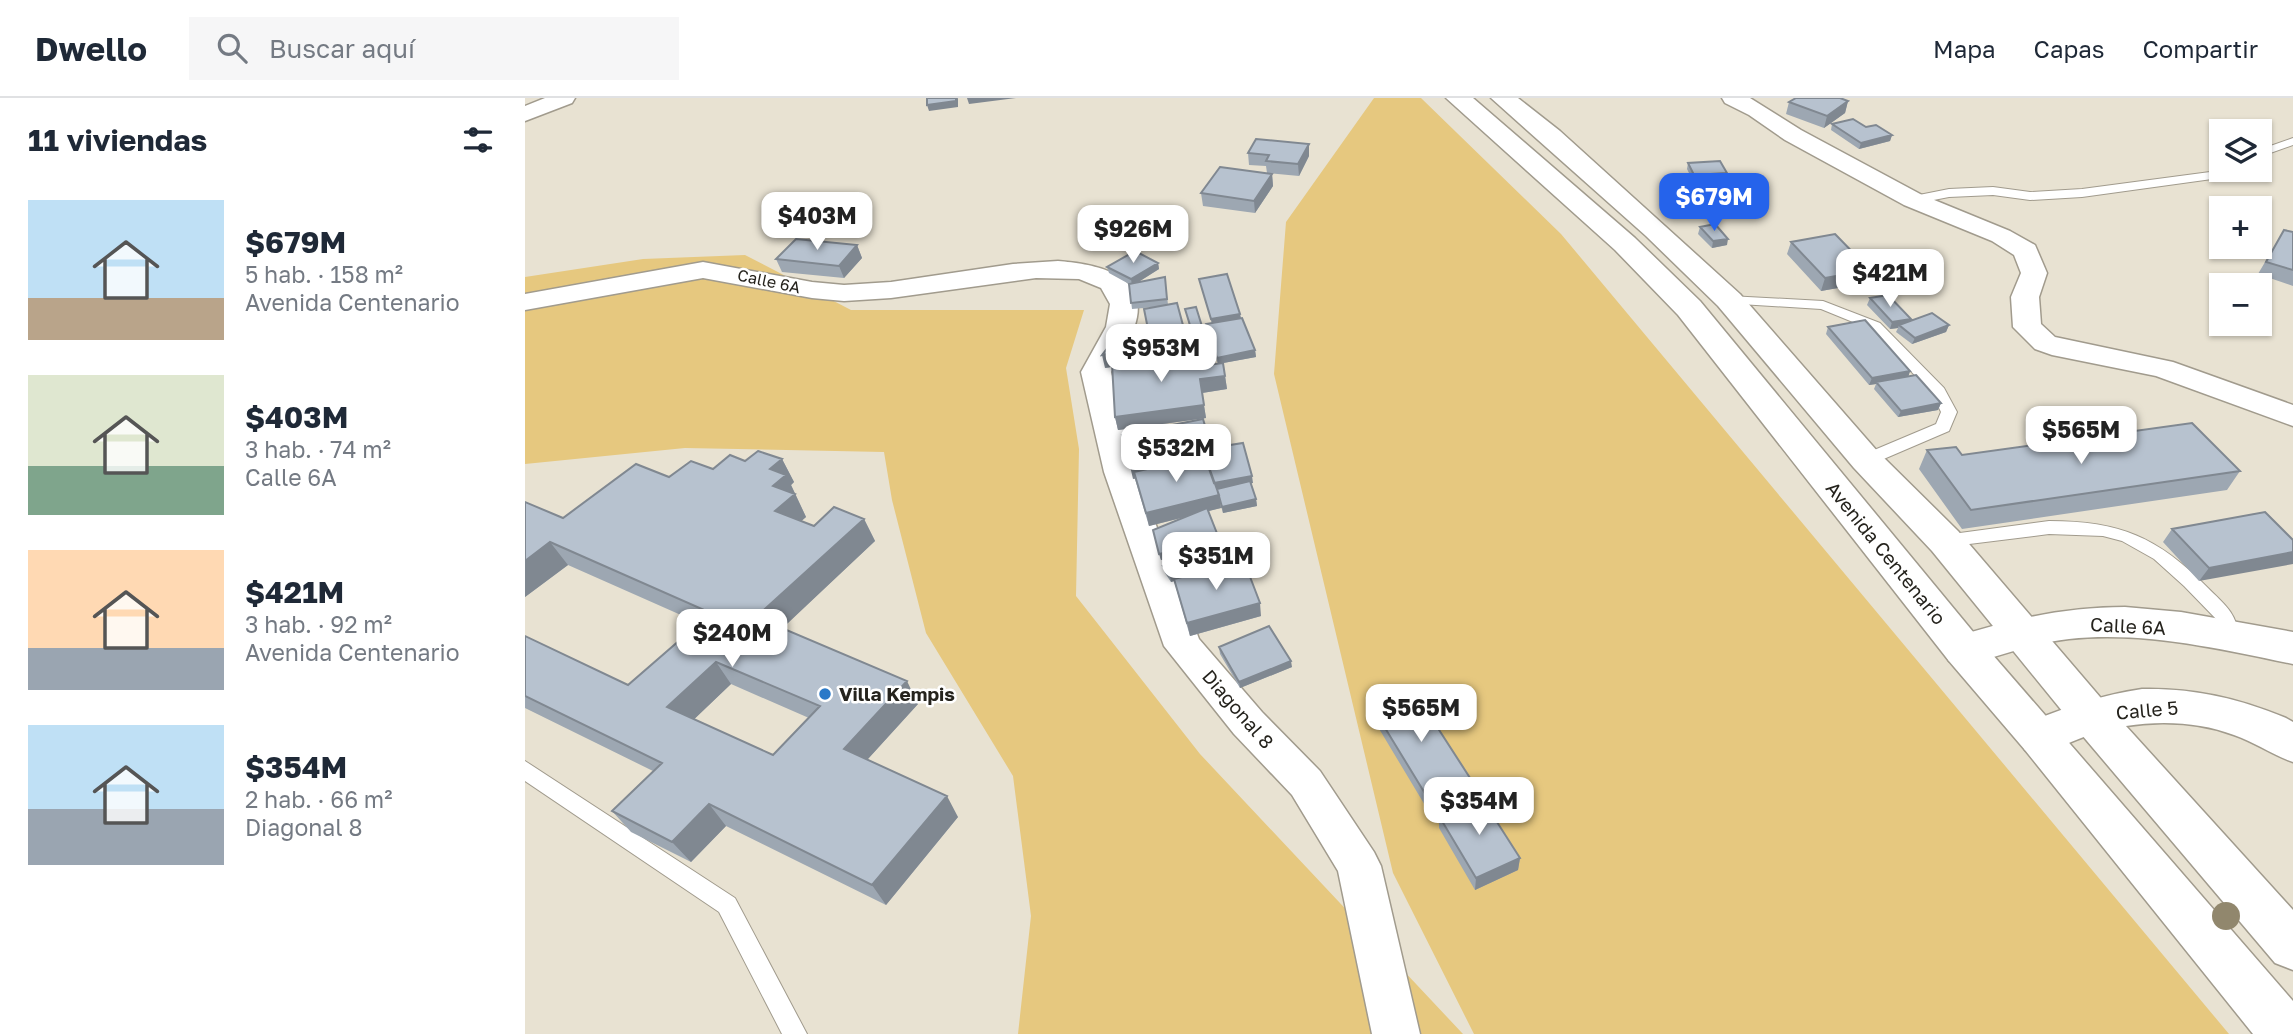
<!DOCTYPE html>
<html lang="es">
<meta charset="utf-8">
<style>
body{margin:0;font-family:"Golos Text",sans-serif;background:#f6f6f7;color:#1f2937;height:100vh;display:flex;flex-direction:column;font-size:26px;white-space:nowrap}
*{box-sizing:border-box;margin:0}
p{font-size:23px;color:#747a83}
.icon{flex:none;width:38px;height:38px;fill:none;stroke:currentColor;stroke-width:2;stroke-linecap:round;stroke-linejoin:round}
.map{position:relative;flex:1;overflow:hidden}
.side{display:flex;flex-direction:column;background:#fff;width:525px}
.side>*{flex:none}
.fabs{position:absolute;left:1684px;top:21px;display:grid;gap:14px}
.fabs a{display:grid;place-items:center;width:63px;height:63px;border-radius:0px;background:#fff;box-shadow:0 2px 5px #0004;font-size:35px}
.price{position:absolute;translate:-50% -60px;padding:0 16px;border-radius:14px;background:#fff;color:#222;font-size:23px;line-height:46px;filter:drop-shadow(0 2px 4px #0008)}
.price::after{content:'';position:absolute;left:50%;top:42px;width:21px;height:16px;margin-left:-10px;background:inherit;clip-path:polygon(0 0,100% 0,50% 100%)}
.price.on{background:#2563eb;color:#fff}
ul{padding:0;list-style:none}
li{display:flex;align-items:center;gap:21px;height:175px;padding:0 28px}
li span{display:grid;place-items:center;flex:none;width:196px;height:140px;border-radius:0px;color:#555}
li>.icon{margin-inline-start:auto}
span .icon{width:84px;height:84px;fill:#fffc;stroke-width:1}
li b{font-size:30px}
h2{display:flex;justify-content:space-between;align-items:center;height:84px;padding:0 28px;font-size:30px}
header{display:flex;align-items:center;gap:42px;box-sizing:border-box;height:98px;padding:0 35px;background:#fff;border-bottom:2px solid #e0e1e3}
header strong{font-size:33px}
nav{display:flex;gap:38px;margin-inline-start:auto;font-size:24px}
.search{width:490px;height:63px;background:#f6f6f7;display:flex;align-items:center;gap:18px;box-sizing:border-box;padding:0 24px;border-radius:0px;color:#747a83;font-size:26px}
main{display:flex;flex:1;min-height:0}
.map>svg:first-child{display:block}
.green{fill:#e6c87f}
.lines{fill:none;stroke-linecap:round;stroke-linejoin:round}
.service-casing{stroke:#a19b8d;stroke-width:2}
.minor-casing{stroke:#a19b8d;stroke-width:3}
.tertiary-casing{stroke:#a19b8d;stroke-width:3}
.primary-casing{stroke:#a19b8d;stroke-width:3}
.service{fill:#fff;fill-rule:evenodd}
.minor{fill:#fff;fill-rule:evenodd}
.tertiary{fill:#fff;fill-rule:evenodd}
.primary{fill:#fff;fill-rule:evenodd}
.tree{fill:#91876d}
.wall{fill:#9da7b2;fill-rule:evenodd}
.shaded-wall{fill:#808891}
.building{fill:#b7c2cf;stroke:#808891;stroke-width:2;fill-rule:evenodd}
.poi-dot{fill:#2a79c8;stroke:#fff;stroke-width:2.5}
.labels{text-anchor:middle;stroke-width:5;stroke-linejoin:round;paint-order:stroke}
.far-street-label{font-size:16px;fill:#25231d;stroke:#fff}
.street-label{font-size:19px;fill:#25231d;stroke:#fff}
.poi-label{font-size:19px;font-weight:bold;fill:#25231d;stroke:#fff;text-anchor:start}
</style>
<header>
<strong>Dwello</strong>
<div class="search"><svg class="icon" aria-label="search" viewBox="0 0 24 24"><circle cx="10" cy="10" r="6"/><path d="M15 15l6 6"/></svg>Buscar aquí</div>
<nav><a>Mapa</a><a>Capas</a><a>Compartir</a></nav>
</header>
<main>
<section class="side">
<h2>11 viviendas<svg class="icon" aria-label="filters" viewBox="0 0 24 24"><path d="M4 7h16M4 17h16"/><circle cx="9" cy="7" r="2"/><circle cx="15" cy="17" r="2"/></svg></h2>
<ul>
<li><span style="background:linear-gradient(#bfe0f5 70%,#b9a48a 0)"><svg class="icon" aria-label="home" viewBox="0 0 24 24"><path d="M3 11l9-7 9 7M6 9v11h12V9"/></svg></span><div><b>$679M</b><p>5 hab. · 158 m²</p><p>Avenida Centenario</p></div></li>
<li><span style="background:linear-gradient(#dfe7d0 65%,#7fa58c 0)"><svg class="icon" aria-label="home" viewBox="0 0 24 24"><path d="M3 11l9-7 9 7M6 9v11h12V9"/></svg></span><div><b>$403M</b><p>3 hab. · 74 m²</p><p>Calle 6A</p></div></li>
<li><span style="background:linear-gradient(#ffd9b3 70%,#9aa5b1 0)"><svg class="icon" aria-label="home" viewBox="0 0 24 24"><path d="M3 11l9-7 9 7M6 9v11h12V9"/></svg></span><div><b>$421M</b><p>3 hab. · 92 m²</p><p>Avenida Centenario</p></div></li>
<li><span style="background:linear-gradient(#bfe0f5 60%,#9aa5b1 0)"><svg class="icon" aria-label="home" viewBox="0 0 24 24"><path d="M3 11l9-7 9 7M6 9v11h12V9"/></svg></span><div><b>$354M</b><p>2 hab. · 66 m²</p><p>Diagonal 8</p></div></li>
</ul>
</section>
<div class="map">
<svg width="1768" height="936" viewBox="0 0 1768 936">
<rect width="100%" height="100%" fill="#e8e2d2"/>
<!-- green -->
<path class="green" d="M849,0h47l140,136 668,800h-755l-81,-161 -119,-499 12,-152z
M220,157l106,55h233l-18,58 13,81 -3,147 124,158 263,280h-445l13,-118 -18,-140 -87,-143 -34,-133 -8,-48 -199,-4 -160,16v-187l118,-18z"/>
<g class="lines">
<!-- service casing -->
<g class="service-casing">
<path id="service" d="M1768,40v7l-34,12v-7z
M1696,69v3h10l-19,9 -130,18 -52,3 -37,-5 -44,2 -36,7 -6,-4 2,-3 40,-8 44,-2 37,5 52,-3 128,-17z
M1204,198l94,5 57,22 64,65 13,24 -8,19 -77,33h-12l-2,-4 2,-4 76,-32 5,-12 -9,-19 -62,-64 -49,-20 -97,-6 -2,-3z
M1524,423c71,0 109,16 159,67 16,16 28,24 31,48l-2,5h-14l-4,-19 -35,-36 -30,-27 -32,-18 -19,-5 -54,-2 -104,13 -9,-6 9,-6z
M0,663l210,137 72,136h-25l-63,-122 -194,-131z"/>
</g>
<!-- minor casing -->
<g class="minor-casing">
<path id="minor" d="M20,0h30l-3,5 -47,18v-15z
M1197,0h28l51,32 121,65 88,36 25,14 12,28 -8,24 2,27 14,13 118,25 120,43v21l-137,-50 -104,-21 -17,-6 -22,-22 -2,-30 10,-24 -7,-18 -22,-14 -88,-36 -119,-65 -36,-25 -24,-12z
M533,163c39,3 95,14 76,67 -5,16 -15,30 -23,44l25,100 63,167 63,73 58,59 54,81 7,14 39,168h-48l-34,-163 -46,-76 -58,-61 -70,-88 -60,-174 -23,-100 25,-45 4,-23 -9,-16 -22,-9 -43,-1 -145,20 -47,3 -32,-3 -109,-20 -178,32v-16l178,-32 109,20 32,3 47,-3 122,-18z"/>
</g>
<!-- tertiary casing -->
<g class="tertiary-casing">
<path id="tertiary" d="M1600,509l56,5 112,20v32c-73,-15 -149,-33 -224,-25 -36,4 -71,17 -105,27l-15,-5 -6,-11 6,-11c59,-19 114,-32 176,-32z
M1617,591c52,-1 96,9 144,29l7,4v40c-21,-7 -38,-20 -59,-27 -44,-17 -100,-15 -144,0 -17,5 -33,14 -50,20l-15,-5 -7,-13 7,-13c38,-16 76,-29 117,-35z"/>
</g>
<!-- primary casing -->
<g class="primary-casing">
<path id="primary" d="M921,0h27l162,140 65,63 279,338 314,362v33h-40l-228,-284 -76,-89 -271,-346 -63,-65z
M966,0h27l42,33 180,163 138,158 80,79 148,173 187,206v60l-18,-7 -199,-235 -144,-177 -78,-83 -136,-162 -72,-70z"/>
</g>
<!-- service -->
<use href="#service" class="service"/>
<!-- minor -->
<use href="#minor" class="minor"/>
<!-- tertiary -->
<use href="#tertiary" class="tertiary"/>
<!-- primary -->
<use href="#primary" class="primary"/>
</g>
<!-- trees -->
<circle class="tree" cx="1701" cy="818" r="14"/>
<!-- wall -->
<path class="wall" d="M1323,3l-3,12 -21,15 -38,-14 3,-12z
M1307,26l34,3 26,8 -2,6 -31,8 -28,-19z
M723,55l61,3 -10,20 -32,-3 -1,-7 -17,-1z
M1163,65l39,10 -2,6 -32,2 -6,-12z
M747,76l1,12 -18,27 -52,-7 -2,-13z
M1175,129l27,18 -15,3 -14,-14z
M1759,132l9,2v54l-35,-12z
M1266,144l75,41 -45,8 -34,-37z
M332,147l5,13 -18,20 -62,-6 -6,-13z
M633,165l1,6 -22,14 28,-6 3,28 19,35 2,13h5l-2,-9 2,-1 -9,-34 20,27v5l10,21 -15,3v1l18,-2 -11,-33 -1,-7 6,-1 -13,-44 41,35 1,4 14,32 1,7 -33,6 4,26 -25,4 4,25 -88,12 -3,-13 -3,-50 -7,1 43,-39 7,-22 -23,2 -3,-25 -20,-11 -2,-6z
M1345,200l41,21 -1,2 39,4 -3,7 -34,12 -16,-12 2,-4 -8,1 -23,-24z
M1303,229l82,44 -2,5 33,27 -3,7 -40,7 -24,-28 2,-5 -7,1 -43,-51z
M687,350l41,35h-2l5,16 1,7 -34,7 -3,-11 1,6 -13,3 20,54 33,51 -71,20 -16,-55 -3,1 -6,-9 -2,-7 38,-14 -40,8 -8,-30 32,-13 -36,9 -14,-47h-2z
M1402,352l35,5 278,16 -13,19 -265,39 -43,-60z
M257,361l12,23 -3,3 15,32 -5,4 13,5 50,-7 11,22 -93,87 136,76 -51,56 91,57 -72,88 -160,-79 -35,36 -60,-30 -19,-21 41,-40 -128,-63v-72l103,49 71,-62 -131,-58 -43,32v-95l38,16 106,-41 44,-8 32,-8zM206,586l78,34 -36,37 -79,-36z
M1740,414l-66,69 -36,-39 9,-13z
M694,549l73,20 -52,21 -20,-34z
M846,607l100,89 -42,18 -57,-95z
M914,718l81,42 -2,12 -43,20 -36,-62z"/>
<!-- shaded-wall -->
<path class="shaded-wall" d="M433,0v9l-29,4 -2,-6z
M442,0h49l-47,6z
M1323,3l-3,12 -21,15 3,-12z
M1367,37l-2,6 -31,8 2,-6z
M784,46v12l-10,20 -1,-12z
M747,76l1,12 -18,27 -1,-12z
M1203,141l-1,6 -15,3 1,-7z
M332,147l5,13 -18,20 -5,-12z
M633,165l1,6 -27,17 -1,-7z
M1345,172l-4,13 -45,8 4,-13z
M715,216l1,6 -29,5 -1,-6z
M1386,221l-2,7 -10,-1 -1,3 -8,1 2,-7z
M1424,227l-3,7 -34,12 3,-6z
M680,238l1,7 -11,2 -1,-7z
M662,242l2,13 -84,15 -3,-13z
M730,252l1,7 -38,7 -1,-6z
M689,257l1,7 -17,3 -1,-7z
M1385,273l-2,7 -32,4v2l-7,1 3,-7z
M700,278l2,13 -25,4 4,25 -88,12 -3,-13 85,-38z
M1416,305l-3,7 -40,7 3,-6z
M687,351l2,13 -81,17 -3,-13z
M257,361l12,23 -3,3 15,32 -19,17 -12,-23 -2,-25 -3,-17z
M727,378l1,7 -39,7 -1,-7z
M694,397l2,13 -72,18 -3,-13z
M731,401l1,7 -34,7 -1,-6z
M339,421l11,22 -105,99 -14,-23z
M695,443l2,6 -61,13 -2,-6z
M25,444l18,23 -43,32v-36z
M1768,454v12l-94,17 10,-13z
M701,461l2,6 -57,17 -1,-7z
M735,505l1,13 -71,20 -3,-13z
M766,563l1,6 -52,21 -1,-6z
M191,564l15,22 -47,45 -17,-22z
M382,583l11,23 -61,67 -13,-22z
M947,683l-1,13 -42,18v-12z
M422,698l11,21 -72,88 -14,-20z
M184,706l17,22 -35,36 -19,-20z
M995,760l-2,12 -43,20 1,-12z"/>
<!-- building -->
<path class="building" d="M402,0h29v3l-29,4z
M1271,0h44l8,3 -21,15 -38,-14z
M1328,21l13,8 10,-2 16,10 -31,8 -29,-19z
M731,41l53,5 -11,20 -32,-3 3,-6 -21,-2z
M1195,63l7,12 -33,2 -6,-12z
M695,69l52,7 -18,27 -53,-8z
M1190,126l13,15 -15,2 -13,-14z
M1759,132l9,2v38l-27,-8z
M1310,136l35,36 -45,8 -34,-36z
M271,141l61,6 -18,21 -63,-7z
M610,153l23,12 -27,16 -24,-12z
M702,176l13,40 -29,5 -12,-40z
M640,179l2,22 -36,4 -2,-19z
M1363,197l23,24 -19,3 -22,-24z
M652,205l10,37 -85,15 10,-13 36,-13 -4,-20z
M671,209l9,29 -11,2 -9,-29z
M1407,215l17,12 -34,13 -16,-13z
M717,220l13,32 -38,8 -11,-34z
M1340,222l45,51 -38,7 -44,-51z
M683,243l6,14 -15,3 -1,-6 -3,1 -3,-9z
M673,254l2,14 23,-3 2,13 -25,3 4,26 -89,12 -3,-53z
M1391,277l25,28 -40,8 -25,-29z
M678,321l9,30 -82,17 -8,-31z
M1667,325l48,48 -269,39 -44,-60 29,-3 6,8z
M718,345l9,33 -38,7 -9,-26 8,-1 -2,-8z
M233,353l24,8 -12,10 16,6 -13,11 22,8 -20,17 39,15 20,-19 30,12 -108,98 151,64 -63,68 103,47 -75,89 -163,-81 -37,38 -60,-31 50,-48 -137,-67v-60l103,49 83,-72 -161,-71 -25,19v-59l38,16 73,-54 33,13 22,-16 22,8 17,-14 15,6zM191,564l104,44 -47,49 -106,-48z
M680,358l14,39 -73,18 -12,-41z
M725,383l6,18 -34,8 -5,-18z
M682,410l13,33 -61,13 -6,-24z
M1740,414l28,28v12l-84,16 -37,-39z
M695,447l6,14 -56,16 -7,-9z
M719,463l16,42 -73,20 -13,-44z
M744,528l22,35 -52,21 -20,-35z
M887,590l60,93 -43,19 -58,-95z
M956,699l39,61 -44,20 -37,-62z"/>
<!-- markers -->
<circle class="poi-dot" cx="300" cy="596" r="7"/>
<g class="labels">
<!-- far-street labels -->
<g class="far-street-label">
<text transform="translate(244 183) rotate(12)" y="6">Calle 6A</text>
</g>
<!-- street labels -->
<g class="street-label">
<text transform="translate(1361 455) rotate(51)" y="7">Avenida Centenario</text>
<text transform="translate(1603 528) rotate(3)" y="7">Calle 6A</text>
<text transform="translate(713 611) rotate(49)" y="7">Diagonal 8</text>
<text transform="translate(1622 612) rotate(-5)" y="7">Calle 5</text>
</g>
<!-- poi labels -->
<g class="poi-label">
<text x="314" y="603">Villa Kempis</text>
</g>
</g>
</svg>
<div class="fabs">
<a><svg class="icon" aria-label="layers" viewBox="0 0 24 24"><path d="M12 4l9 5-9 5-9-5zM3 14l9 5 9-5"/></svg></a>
<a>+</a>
<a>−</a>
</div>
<b class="price on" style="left:1189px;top:135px">$679M</b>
<b class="price" style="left:292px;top:154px">$403M</b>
<b class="price" style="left:608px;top:167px">$926M</b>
<b class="price" style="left:1365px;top:211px">$421M</b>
<b class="price" style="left:636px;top:286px">$953M</b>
<b class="price" style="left:1556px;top:368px">$565M</b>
<b class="price" style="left:651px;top:386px">$532M</b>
<b class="price" style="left:691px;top:494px">$351M</b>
<b class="price" style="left:207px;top:571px">$240M</b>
<b class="price" style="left:896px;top:646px">$565M</b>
<b class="price" style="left:954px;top:739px">$354M</b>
</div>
</main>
